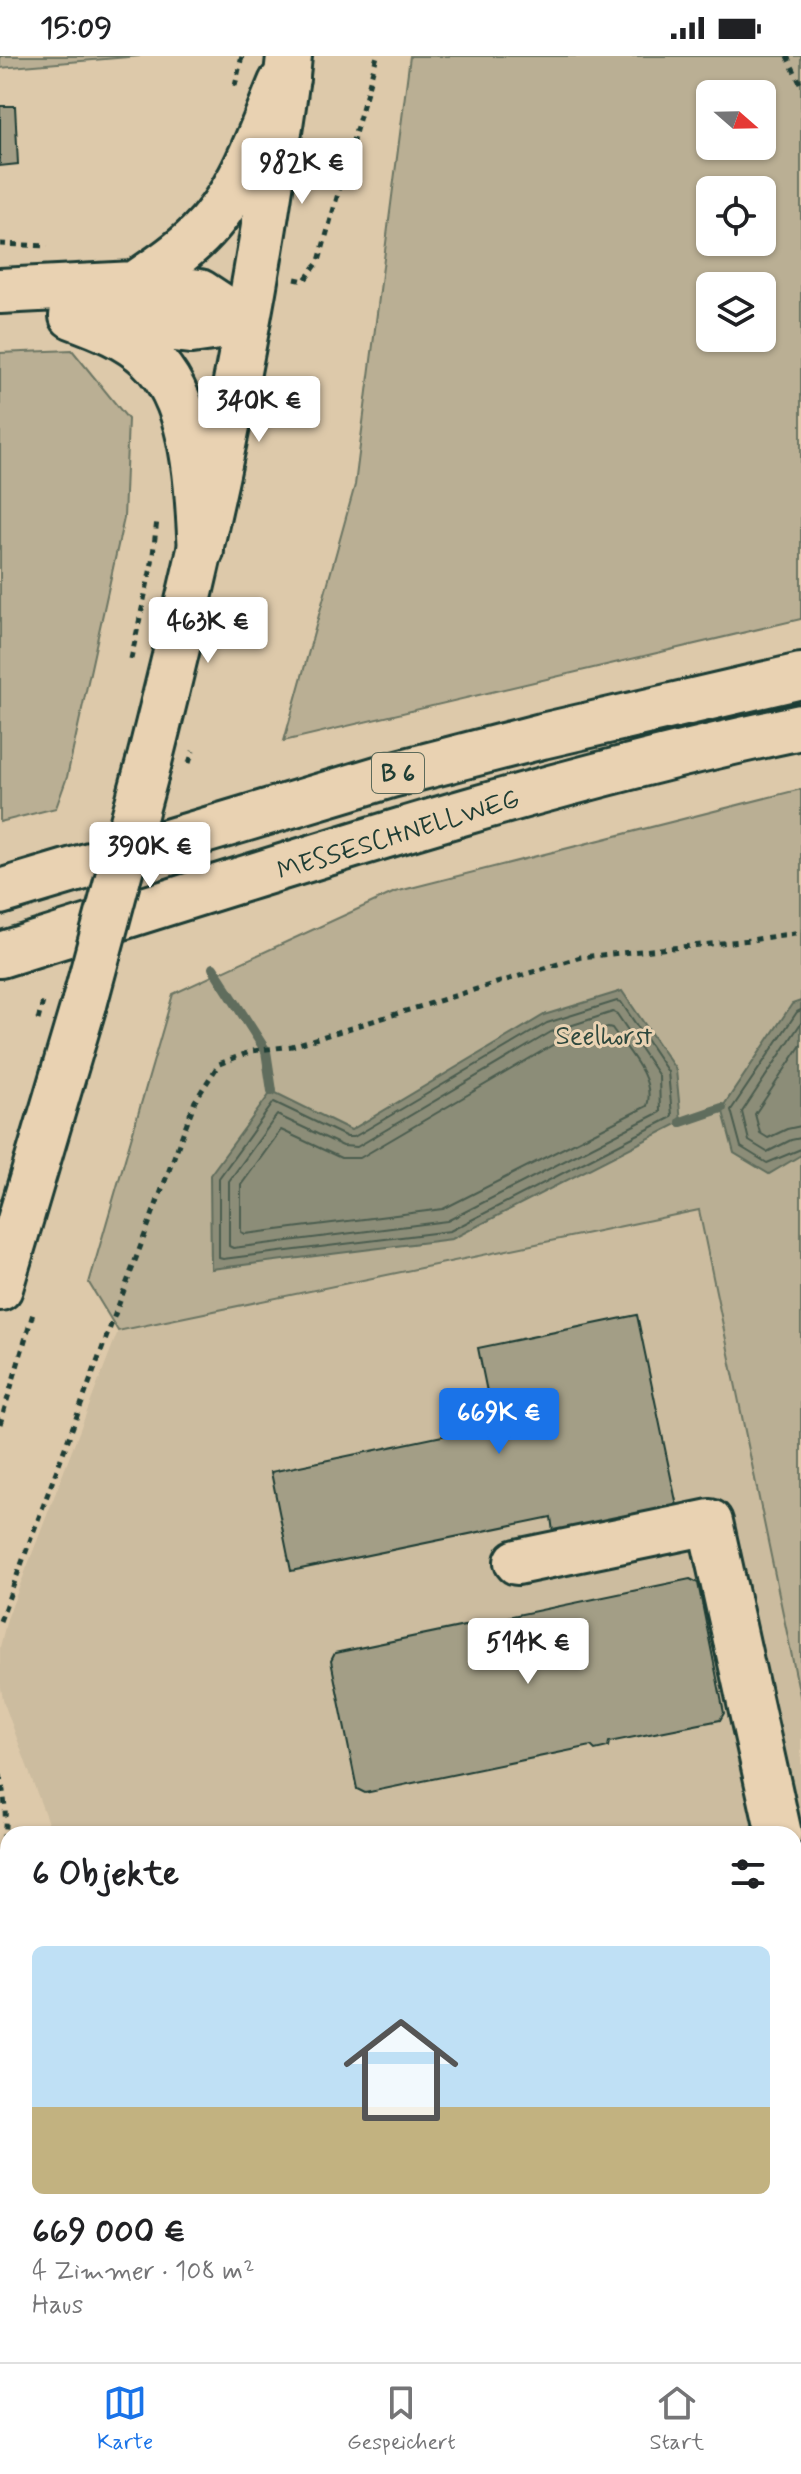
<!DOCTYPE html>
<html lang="de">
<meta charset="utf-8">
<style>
body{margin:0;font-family:Mynerve,sans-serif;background:#f6f6f6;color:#202124;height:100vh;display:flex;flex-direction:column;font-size:30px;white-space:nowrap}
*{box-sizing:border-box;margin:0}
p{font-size:26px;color:#757577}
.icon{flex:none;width:44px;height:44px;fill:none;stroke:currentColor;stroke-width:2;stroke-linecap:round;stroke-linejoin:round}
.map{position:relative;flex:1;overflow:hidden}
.drawer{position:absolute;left:0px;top:1770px;width:802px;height:536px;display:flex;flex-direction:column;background:#fff;border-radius:24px 24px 0 0;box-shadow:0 2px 6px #0004}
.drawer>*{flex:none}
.needle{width:52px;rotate:110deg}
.controls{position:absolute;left:696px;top:24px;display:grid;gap:16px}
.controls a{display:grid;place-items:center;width:80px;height:80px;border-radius:12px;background:#fff;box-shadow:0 2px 6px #0004;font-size:40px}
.price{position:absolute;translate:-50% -68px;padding:0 18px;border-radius:8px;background:#fff;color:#222;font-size:26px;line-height:52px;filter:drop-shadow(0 2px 4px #0008)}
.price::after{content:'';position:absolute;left:50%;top:48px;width:24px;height:18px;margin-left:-12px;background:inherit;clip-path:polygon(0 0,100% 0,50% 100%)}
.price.active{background:#1a73e8;color:#fff}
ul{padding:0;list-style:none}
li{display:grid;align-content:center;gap:16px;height:424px;padding:0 32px}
li span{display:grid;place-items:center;height:248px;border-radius:12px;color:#555}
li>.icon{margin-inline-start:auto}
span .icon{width:144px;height:144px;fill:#fffc;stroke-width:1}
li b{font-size:34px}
h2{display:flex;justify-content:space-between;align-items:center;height:96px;padding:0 32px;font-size:34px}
.status{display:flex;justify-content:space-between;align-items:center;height:56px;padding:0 40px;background:#fff;direction:ltr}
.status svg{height:22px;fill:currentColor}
.tabs{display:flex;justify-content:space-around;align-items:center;height:112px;border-top:2px solid #e0e0e0;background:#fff;font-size:22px;color:#757577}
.tabs a{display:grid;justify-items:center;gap:4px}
.tabs .active{color:#1a73e8}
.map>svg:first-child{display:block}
.built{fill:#ccbc9f}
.green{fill:#baaf94;stroke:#6c7664;stroke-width:2;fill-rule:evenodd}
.water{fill:#8c8d78;stroke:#606d5d;stroke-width:2}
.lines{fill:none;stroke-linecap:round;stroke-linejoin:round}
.shore{stroke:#4b5d4f;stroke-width:2}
.stream{stroke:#606d5d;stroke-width:10}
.building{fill:#a39e86;stroke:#1f3d34;stroke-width:2}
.minor-casing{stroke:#1f3d34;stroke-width:50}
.major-casing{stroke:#1f3d34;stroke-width:50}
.highway-casing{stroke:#1f3d34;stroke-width:50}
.path{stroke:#1f3d34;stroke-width:5;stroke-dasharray:6 6;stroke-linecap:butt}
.minor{stroke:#e9d2b2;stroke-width:44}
.major{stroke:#e9d2b2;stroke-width:44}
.highway{stroke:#e9d2b2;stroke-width:44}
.major-bridge-casing{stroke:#1f3d34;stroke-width:50;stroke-linecap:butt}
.path-bridge{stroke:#1f3d34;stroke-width:5;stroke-dasharray:6 6;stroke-linecap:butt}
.major-bridge{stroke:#e9d2b2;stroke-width:44}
.labels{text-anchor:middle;stroke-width:6;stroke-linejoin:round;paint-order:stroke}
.shield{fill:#e9d2b2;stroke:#5c6a5a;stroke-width:2}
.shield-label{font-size:24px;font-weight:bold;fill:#1f3d34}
.street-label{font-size:26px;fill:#1f3d34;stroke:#e9d2b2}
.park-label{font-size:26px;fill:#2e483e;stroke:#e9d2b2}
</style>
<div class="status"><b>15:09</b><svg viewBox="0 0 49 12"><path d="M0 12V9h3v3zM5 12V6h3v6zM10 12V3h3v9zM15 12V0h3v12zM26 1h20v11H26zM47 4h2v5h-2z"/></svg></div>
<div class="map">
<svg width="801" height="2306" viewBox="0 0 801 2306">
<rect width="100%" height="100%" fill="#ddc9aa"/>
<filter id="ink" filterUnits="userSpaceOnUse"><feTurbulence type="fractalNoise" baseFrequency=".0125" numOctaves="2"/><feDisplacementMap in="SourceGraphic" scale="16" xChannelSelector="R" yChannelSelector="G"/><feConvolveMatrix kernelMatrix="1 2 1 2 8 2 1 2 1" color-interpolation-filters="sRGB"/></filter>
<g filter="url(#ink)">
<!-- built -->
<path class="built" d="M699,1154l102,490v276l-7,2v-144h-742l-48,-131 -4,-19v-37l7,-28 111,-288z"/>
<!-- green -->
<path class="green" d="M0,0h140l-140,12z
M410,0h391v563l-517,122 71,-256zM710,38h52v52h-52zM710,134h52v52h-52zM762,230v52h-52v-52z
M72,294l56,69 -4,99 -57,259 -11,31 -56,14v-469z
M801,733v911l-102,-490 -581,121 -29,-48 84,-289 222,-102z
M0,1908l8,10v380h786v-189l7,7v190h-801z"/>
<!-- water -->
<path class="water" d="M622,935l54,79 5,52 -229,117 -241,30 -1,-94 62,-84 79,39 193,-115z
M801,945v154l-32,19 -35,-21 -12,-45 70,-104z"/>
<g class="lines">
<!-- shore -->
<path class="shore" d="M617,945l4,1 47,70 4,43 -2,3 -220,113 -227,28 -4,-1v-80l55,-76 73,35h7l193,-114z
M801,954l-4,2 -66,98 10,37 26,16 34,-14
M613,956l4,2 42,62 1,36 -213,109 -214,27 -4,-2v-65l48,-66 66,31 14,1 194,-115z
M801,967l-59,89 7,29 18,11 24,-12 10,-2
M608,971l4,1c15,22 44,51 35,78l-204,103 -198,25 -4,-2v-47l40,-55 60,28h19l196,-115z
M801,989l-46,69 5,19 8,5 19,-9 14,-3"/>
<!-- stream -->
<path class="stream" d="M213,912l53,83 6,40
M681,1066l41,-14"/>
</g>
<!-- building -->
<path class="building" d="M0,50h15l3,58 -18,2z
M637,1259l40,191 -124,26 -2,-15 -260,54 -20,-99 181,-38 -2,-9 33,-7 2,9 9,-1 -16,-78z
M690,1523l8,4 26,130 -4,7 -111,22 -1,5 -13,3 -4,-4 -226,47 -8,-4 -26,-128 4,-8z"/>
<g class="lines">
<!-- minor casing -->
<g class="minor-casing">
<path id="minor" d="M517,1506l193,-40 69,312
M0,1839l8,5
M794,1848l7,32
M0,1882l8,5
M794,2080l7,-15
M0,2274l8,-2"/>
</g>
<!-- major casing -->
<g class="major-casing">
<path id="major" d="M149,706c47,-188 91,-376 120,-568 7,-46 16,-92 20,-138
M0,1232l85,-287"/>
</g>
<!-- highway casing -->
<g class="highway-casing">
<path id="highway" d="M135,228c22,-15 45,-30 64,-49 42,-41 60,-100 82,-152l6,-5
M0,235l135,-7 65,8 47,31
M72,260c27,10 56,21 77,41 48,45 48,133 52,194
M103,264l88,11 56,-8
M0,836l391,-117 151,-39 259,-60
M0,899c265,-82 529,-171 801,-228"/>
</g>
<!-- path -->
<path class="path" d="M787,0l14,29
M235,30l7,-30
M0,188l48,2
M295,223l9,2 15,-20 58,-205
M131,603l21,-96 5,-43
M0,1368l34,-114
M0,1565l195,-520 24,-37 33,-13 40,-5 289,-89 170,-17 50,-8
M0,1719c6,28 8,52 0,79
M0,2030l8,1"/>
<!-- minor -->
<use href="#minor" class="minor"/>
<!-- major -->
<use href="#major" class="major"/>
<!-- highway -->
<use href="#highway" class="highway"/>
<!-- major-bridge casing -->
<g class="major-bridge-casing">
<path id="major-bridge" d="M85,945l64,-239"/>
</g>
<!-- path-bridge -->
<path class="path-bridge" d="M189,707l4,-12
M38,964l6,-22"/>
<!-- major-bridge -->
<use href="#major-bridge" class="major-bridge"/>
</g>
</g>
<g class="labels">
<!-- shield labels -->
<rect class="shield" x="372" y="697" width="52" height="40" rx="6"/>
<g class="shield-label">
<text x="398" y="725">B 6</text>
</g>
<!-- street labels -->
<g class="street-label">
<text transform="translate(398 778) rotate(-17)" y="9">MESSESCHNELLWEG</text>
</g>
<!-- park labels -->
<g class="park-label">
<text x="604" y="988">Seelhorst</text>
</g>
</g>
</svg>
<div class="controls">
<a><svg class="needle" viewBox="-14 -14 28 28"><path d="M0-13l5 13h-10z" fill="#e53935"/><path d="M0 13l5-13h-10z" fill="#757577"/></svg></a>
<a><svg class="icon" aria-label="locate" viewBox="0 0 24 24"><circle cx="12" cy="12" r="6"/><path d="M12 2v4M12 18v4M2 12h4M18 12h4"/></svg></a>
<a><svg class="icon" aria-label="layers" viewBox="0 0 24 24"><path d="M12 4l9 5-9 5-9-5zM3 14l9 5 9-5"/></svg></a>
</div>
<b class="price" style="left:302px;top:150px">982K €</b>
<b class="price" style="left:259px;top:388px">340K €</b>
<b class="price" style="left:208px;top:609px">463K €</b>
<b class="price" style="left:150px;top:834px">390K €</b>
<b class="price active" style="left:499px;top:1400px">669K €</b>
<b class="price" style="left:528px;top:1630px">514K €</b>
<section class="drawer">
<h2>6 Objekte<svg class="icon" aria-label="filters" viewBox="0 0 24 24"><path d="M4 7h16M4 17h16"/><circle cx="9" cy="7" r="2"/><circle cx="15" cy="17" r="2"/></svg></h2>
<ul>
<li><span style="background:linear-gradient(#bfe0f5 65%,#c2b280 0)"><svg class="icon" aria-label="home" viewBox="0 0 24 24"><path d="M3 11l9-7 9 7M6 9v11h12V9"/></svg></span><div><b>669 000 €</b><p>4 Zimmer · 108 m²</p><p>Haus</p></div></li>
</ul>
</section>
</div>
<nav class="tabs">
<a class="active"><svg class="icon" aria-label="map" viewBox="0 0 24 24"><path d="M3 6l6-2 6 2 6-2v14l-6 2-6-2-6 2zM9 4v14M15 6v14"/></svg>Karte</a>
<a><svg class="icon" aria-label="saved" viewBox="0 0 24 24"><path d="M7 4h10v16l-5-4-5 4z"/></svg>Gespeichert</a>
<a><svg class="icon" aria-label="home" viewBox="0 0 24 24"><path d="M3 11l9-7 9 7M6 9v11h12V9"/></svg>Start</a>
</nav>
